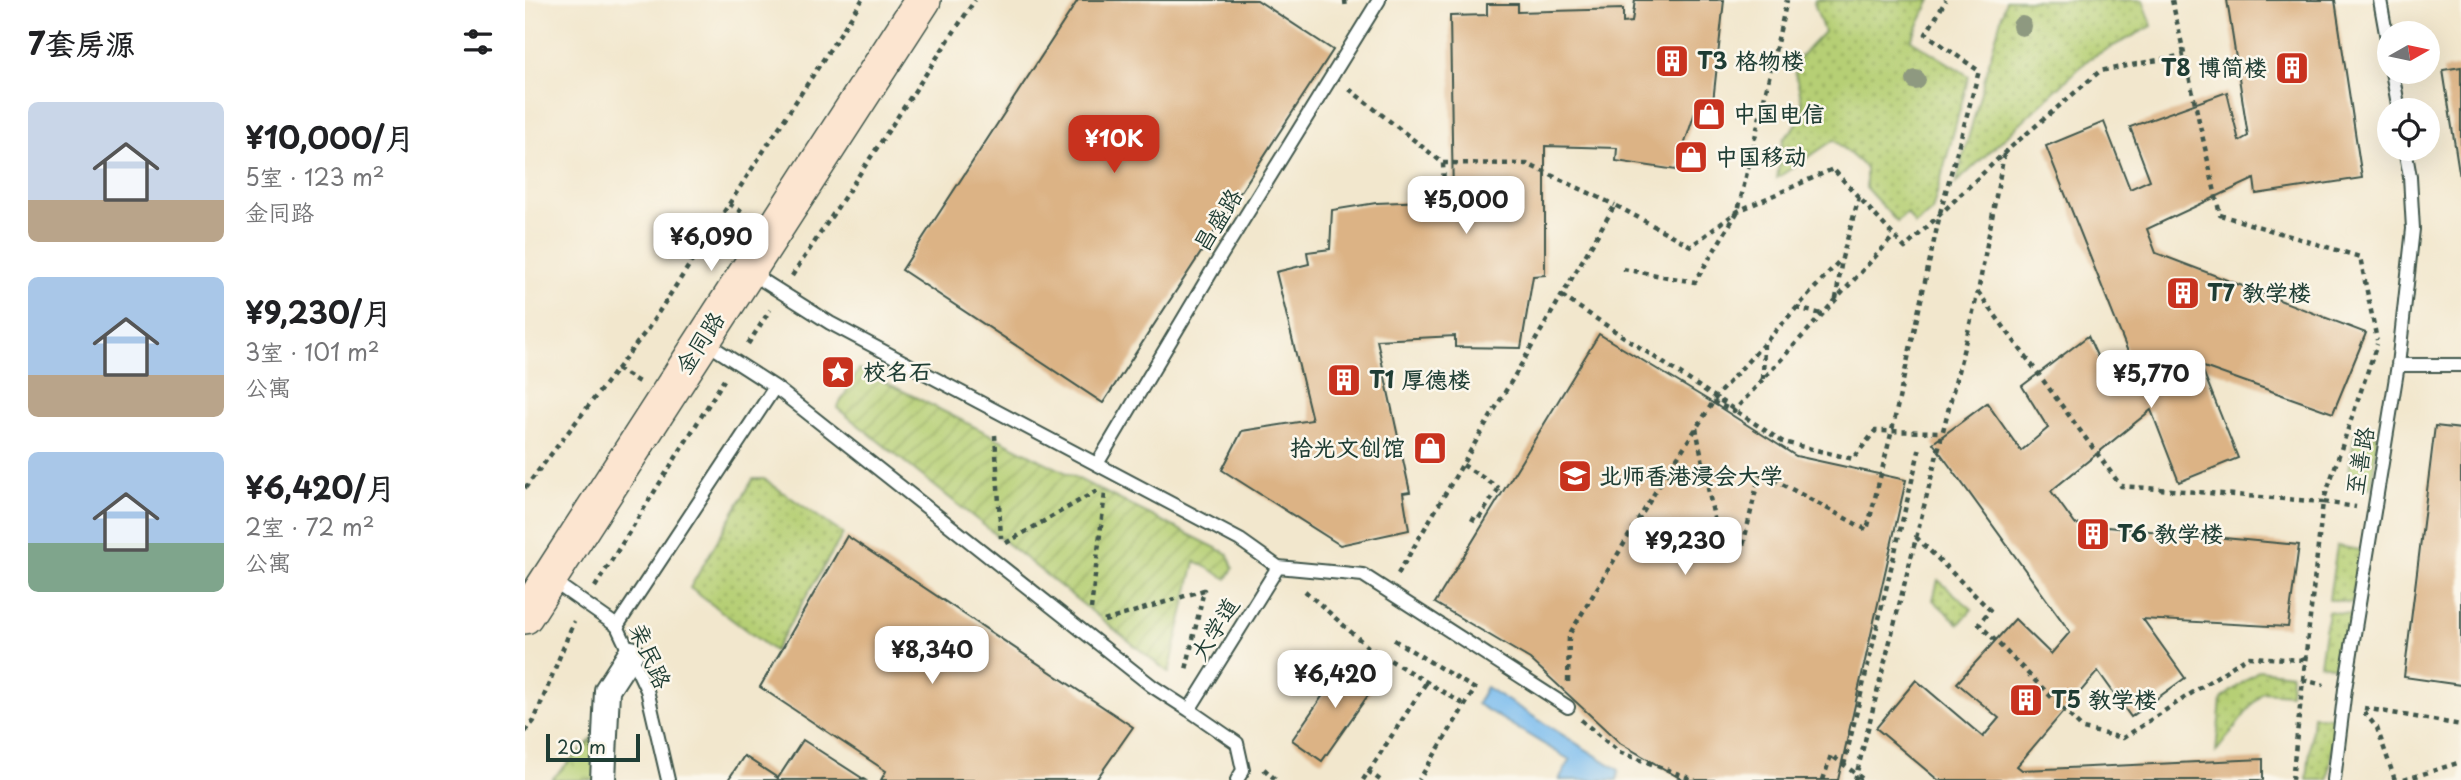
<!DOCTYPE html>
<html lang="zh">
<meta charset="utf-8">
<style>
body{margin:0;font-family:"Playpen Sans","LXGW WenKai TC",sans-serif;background:#f2f2f2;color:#202124;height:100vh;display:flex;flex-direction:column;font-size:26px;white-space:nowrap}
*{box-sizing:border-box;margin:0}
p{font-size:23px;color:#757577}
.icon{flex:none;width:38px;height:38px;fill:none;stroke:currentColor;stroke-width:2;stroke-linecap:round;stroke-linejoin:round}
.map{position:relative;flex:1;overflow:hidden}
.panel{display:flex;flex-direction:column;background:#fff;width:525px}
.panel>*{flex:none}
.needle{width:46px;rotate:81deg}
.controls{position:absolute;left:1852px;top:21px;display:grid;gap:14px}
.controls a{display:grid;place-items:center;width:63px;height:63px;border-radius:50%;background:#fff;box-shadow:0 7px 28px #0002;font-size:35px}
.scale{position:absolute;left:21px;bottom:18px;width:94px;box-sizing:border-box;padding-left:7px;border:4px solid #1f3d34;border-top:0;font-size:19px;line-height:24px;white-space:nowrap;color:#1f3d34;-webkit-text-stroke:5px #fbf7ec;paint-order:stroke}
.price{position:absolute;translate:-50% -60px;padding:0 16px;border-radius:14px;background:#fff;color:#222;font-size:23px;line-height:46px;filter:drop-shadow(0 2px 4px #0008)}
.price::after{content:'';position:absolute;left:50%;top:42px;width:21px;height:16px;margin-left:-10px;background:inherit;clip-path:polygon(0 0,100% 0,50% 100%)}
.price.on{background:#c8321e;color:#fff}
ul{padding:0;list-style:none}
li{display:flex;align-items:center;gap:21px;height:175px;padding:0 28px}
li span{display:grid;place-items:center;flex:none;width:196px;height:140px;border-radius:10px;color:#555}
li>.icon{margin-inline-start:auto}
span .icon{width:84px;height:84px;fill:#fffc;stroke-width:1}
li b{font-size:30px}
h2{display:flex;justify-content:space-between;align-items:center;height:84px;padding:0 28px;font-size:30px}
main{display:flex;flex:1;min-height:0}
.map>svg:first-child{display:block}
.grass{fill:url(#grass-dots);stroke:#6a8654;stroke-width:2}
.park{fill:url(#park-crowns);stroke:#6a8654;stroke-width:2}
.garden{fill:url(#garden-furrows);stroke:#6a8654;stroke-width:2}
.water{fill:#79bbee;stroke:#4c7c91;stroke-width:2}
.building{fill:#dcb385}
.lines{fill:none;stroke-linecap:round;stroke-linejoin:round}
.lane-casing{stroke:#3f564b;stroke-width:16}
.street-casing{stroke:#3f564b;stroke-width:28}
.secondary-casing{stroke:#3f564b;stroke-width:38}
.path{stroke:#3f564b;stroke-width:4.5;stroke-dasharray:5 5;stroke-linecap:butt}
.lane{stroke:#fff;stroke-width:12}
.street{stroke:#fff;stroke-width:24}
.secondary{stroke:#fce5d0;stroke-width:35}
.path-bridge{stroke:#3f564b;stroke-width:4.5;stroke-dasharray:5 5;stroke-linecap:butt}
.tree{fill:#8e9980}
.labels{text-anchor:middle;stroke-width:5;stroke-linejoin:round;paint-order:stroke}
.poi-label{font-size:23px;font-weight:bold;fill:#1f3d34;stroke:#fbf7ec;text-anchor:start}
.street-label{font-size:23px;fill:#1f3d34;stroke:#fbf7ec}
</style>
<main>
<section class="panel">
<h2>7套房源<svg class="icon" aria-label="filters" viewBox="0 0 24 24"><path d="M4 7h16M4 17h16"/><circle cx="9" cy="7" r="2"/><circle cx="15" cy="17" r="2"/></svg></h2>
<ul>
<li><span style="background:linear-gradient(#c9d6e8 70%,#b9a48a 0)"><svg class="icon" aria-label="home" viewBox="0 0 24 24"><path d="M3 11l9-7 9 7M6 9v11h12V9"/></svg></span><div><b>¥10,000/月</b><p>5室 · 123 m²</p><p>金同路</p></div></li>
<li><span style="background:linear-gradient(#a9c7e8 70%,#b9a48a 0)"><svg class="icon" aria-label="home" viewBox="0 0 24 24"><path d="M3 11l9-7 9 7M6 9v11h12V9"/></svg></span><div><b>¥9,230/月</b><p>3室 · 101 m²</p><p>公寓</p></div></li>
<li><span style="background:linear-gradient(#a9c7e8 65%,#7fa58c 0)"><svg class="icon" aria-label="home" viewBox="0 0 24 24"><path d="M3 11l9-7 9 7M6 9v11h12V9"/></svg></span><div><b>¥6,420/月</b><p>2室 · 72 m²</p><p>公寓</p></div></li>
</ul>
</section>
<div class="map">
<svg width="1936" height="780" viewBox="0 0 1936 780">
<defs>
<pattern id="grass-dots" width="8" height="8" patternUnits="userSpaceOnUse" patternTransform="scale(1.75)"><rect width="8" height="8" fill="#b6cf74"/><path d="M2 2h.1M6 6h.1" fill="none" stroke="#93a960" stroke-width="1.8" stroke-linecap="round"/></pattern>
<pattern id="park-crowns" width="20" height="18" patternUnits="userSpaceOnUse" patternTransform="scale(1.75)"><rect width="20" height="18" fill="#b6cf74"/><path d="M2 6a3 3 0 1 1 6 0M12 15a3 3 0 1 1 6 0" fill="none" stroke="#93a960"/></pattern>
<pattern id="garden-furrows" width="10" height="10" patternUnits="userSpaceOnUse" patternTransform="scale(1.75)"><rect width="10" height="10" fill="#b6cf74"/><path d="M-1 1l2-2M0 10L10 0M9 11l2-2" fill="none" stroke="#93a960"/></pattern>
</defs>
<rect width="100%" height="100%" fill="#fbf7ec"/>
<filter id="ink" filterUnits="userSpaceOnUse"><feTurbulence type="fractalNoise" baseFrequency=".0143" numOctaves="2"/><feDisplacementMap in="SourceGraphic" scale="14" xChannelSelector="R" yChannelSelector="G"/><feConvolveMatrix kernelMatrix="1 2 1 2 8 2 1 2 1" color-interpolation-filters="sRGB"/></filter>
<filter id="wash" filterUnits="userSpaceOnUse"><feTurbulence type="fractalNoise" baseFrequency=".00686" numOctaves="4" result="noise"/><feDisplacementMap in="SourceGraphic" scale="28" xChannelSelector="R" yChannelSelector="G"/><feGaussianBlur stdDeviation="1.57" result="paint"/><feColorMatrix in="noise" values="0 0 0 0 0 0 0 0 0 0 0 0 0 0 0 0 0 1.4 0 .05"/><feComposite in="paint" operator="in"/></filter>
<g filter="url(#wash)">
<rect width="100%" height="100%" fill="#f2e7cd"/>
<!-- grass -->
<path class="grass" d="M1290,0h116l-20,40 58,36 -37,135 -17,14 -8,-12 -10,9 -31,-34v-20l-32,-28 -57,38 6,-39c33,-28 14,-41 11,-76l30,-31 -10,-29z
M1481,0h137l9,26 -62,32 -134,125z
M1830,432l23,3 -7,53 -24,-3z
M228,479h11l79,55 -69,117 -84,-63z
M1812,546l23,4 -8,53 -23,-4z
M1413,580l34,29 -13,15 -26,-24z
M1803,611l24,4 -8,53 -24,-4z
M1734,670l32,4 -1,20 -28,-2 -46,60 5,-53z
M1788,716l23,1 -8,63h-21z"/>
<!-- park -->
<path class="park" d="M73,733l14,47h-61z"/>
<!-- garden -->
<path class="garden" d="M334,369l369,185 5,14 -6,11 -32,-18 -26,112 -332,-265z"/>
<!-- water -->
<path class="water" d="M961,687l133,83 -2,10h-58l11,-20 -93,-56z"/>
<g id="blocks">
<!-- building -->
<path class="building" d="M553,0h179l76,50 -230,353 -201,-133z
M1110,0h89l-11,102 -14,-2 -23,70 -60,-9 1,-13 -72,-2v129l-12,1 -12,72 -66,-1v-11l-78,4 33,152 -7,1 6,37 -69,15 -118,-75 20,-39 70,-11 -36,-148 33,-8 -2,-12 23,-3 2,-39 44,-7 77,-3 -3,-184 37,-1v-11h31v8l105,-3v14l9,-1z
M1702,0h108l27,178 -106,16 -2,-15 -107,50 9,24 210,80 -33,80 -132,-47 37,92 -59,24 -28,-72 -100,81 24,33 224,21 -11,82 -145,-8 42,59 -54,39 -33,-46 -81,95 5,4 241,-11v21h-325l-62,-52 40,-48 67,57 16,-19 -42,-35 58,-64 36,35 19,-22 -137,-189 54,-40 34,48 27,-23 -26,-42 66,-50 19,42 23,-21 -84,-211 58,-24 26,67 20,-9 -20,-53 97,-35 12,49 9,-5z
M1936,67v110l-1,1 -17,-108z
M1074,334l109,66 88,56 110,24 -68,300h-155l-63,-37 -90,-84 -95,-56z
M1910,426l26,3v256l-57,-8z
M322,536l286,191 -37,53h-215l5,-9 -126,-84z
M823,659l30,22 -56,80 -30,-21z
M278,740l62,40h-137l16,-24 34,22z"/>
</g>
</g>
<g filter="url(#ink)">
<use href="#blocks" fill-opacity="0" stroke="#3f564b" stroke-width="2"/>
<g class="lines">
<!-- lane casing -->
<g class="lane-casing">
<path id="lane" d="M1855,0l9,50
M1867,72l7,38
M180,342l70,45 377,299 37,24 89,-143 -38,-27 -410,-217 -79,-50
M1873,365h63
M572,464l122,-205 160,-259
M753,567l85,8 205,132
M25,579l67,47 30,64 21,90
M92,626l158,-239
M664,710l48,33 6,27 -6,10
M1809,780l11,-91 53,-324 15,-136 -3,-52 -5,-28"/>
</g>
<!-- street casing -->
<g class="street-casing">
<path id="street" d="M78,780l4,-90 24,-37"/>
</g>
<!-- secondary casing -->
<g class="secondary-casing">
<path id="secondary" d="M0,616l398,-616"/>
</g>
<!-- path -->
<path class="path" d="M820,0l1,10
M1647,0l48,215 140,42 17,83
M824,89l94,74 1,24 68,-1
M1479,154l-26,138 143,194 202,16 54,-158
M918,163l84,1 88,41
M204,204l18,11
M1415,213l39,-142 -53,-37 20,-34
M1098,269l72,13 43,-71 49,-211
M267,276l183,-276
M1037,296l221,146 70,17 22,-28 67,1
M1311,299l6,-41
M1271,308l26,6
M223,344l22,-34
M92,369l22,13
M1238,379l1,-36
M470,435l6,103
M0,488l122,-158 215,-330
M946,518l6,3 22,-33
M1391,537l74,73 -11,14 104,105 40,9 124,-81 58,3
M481,543l92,-53
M873,574l217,-369 76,41 47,-35 95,-42 72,79 99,-95 96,-82 84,-16
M70,587l129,-207
M780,591l63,56 97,58
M566,609l14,-116
M579,621l100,-31 -18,80
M869,640l81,49 -56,91
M1778,680l20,-178 33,5
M1043,682l1,-47 91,-151
M1839,708l97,17
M1839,712l13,16 18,52
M1056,720l38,32 76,28
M0,732l9,-11 40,-100
M1319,765l76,-318
M739,769l12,11
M843,771l12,9
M838,780l63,-97
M1298,780l8,-25 33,25
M1330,780l123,-488
M1767,780l11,-100 21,5
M1879,780l57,-18"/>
<!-- lane -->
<use href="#lane" class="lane"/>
<!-- street -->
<use href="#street" class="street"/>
<!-- secondary -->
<use href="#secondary" class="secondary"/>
<!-- path-bridge -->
<path class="path-bridge" d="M1188,402l21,9 160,-175
M1171,428l24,120 22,2 18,-78 107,58 26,-104 47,-212
M938,465l36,23
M1135,484l59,-91 123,-135 17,-61"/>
</g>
<!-- trees -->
<g class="tree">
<circle cx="1497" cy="26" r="10"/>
<circle cx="1391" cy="80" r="10"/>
</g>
</g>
<!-- icons -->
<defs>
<g id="building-square" transform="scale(1.75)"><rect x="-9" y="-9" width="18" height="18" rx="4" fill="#c8321e" stroke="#fbf7ec"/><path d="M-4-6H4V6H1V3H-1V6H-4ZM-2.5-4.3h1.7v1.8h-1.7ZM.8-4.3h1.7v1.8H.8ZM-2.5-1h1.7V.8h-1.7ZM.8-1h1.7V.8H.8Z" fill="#fff"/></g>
<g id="shop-square" transform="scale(1.75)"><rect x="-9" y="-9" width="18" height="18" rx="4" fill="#c8321e" stroke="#fbf7ec"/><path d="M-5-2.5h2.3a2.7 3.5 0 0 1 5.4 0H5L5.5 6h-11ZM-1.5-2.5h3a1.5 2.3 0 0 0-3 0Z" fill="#fff"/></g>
<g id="sight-square" transform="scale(1.75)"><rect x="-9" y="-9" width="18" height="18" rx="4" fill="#c8321e" stroke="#fbf7ec"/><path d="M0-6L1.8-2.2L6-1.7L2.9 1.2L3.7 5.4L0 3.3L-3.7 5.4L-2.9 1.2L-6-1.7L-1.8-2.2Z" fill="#fff"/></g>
<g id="university-square" transform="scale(1.75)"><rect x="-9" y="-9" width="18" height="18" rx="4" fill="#c8321e" stroke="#fbf7ec"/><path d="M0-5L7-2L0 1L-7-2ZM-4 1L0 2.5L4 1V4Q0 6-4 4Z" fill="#fff"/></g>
</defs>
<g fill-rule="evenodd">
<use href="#building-square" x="1147" y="61"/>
<use href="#building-square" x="1767" y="68"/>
<use href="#shop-square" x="1184" y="114"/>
<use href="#shop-square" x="1166" y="157"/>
<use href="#building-square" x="1658" y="293"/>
<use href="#sight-square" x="313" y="372"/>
<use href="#building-square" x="819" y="380"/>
<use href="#shop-square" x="905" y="448"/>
<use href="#university-square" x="1050" y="476"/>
<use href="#building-square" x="1568" y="534"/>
<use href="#building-square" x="1501" y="700"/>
</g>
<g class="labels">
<!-- poi labels -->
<g class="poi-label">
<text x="1172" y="69">T3 格物楼</text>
<text x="1742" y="76" text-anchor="end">T8 博简楼</text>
<text x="1208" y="122">中国电信</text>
<text x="1190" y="165">中国移动</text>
<text x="1682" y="301">T7 教学楼</text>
<text x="338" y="380">校名石</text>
<text x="844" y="388">T1 厚德楼</text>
<text x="880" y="456" text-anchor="end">拾光文创馆</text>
<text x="1074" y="484">北师香港浸会大学</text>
<text x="1592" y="542">T6 教学楼</text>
<text x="1526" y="708">T5 教学楼</text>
</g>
<!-- street labels -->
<g class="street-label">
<text transform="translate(693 220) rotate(-58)" y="8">昌盛路</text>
<text transform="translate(175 343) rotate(-57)" y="8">金同路</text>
<text transform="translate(1835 461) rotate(-80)" y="8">至善路</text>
<text transform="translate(690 629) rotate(-58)" y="8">大学道</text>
<text transform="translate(125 656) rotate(66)" y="8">亲民路</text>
</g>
</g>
</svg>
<div class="controls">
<a><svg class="needle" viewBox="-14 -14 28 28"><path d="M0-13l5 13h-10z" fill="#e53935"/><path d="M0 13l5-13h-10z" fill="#757577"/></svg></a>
<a><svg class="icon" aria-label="locate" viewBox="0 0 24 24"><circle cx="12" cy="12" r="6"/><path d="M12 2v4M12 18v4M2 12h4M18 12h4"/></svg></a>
</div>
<div class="scale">20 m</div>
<b class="price on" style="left:589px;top:175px">¥10K</b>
<b class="price" style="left:941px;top:236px">¥5,000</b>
<b class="price" style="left:186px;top:273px">¥6,090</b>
<b class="price" style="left:1626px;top:410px">¥5,770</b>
<b class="price" style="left:1160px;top:577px">¥9,230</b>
<b class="price" style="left:407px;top:686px">¥8,340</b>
<b class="price" style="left:810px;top:710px">¥6,420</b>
</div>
</main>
